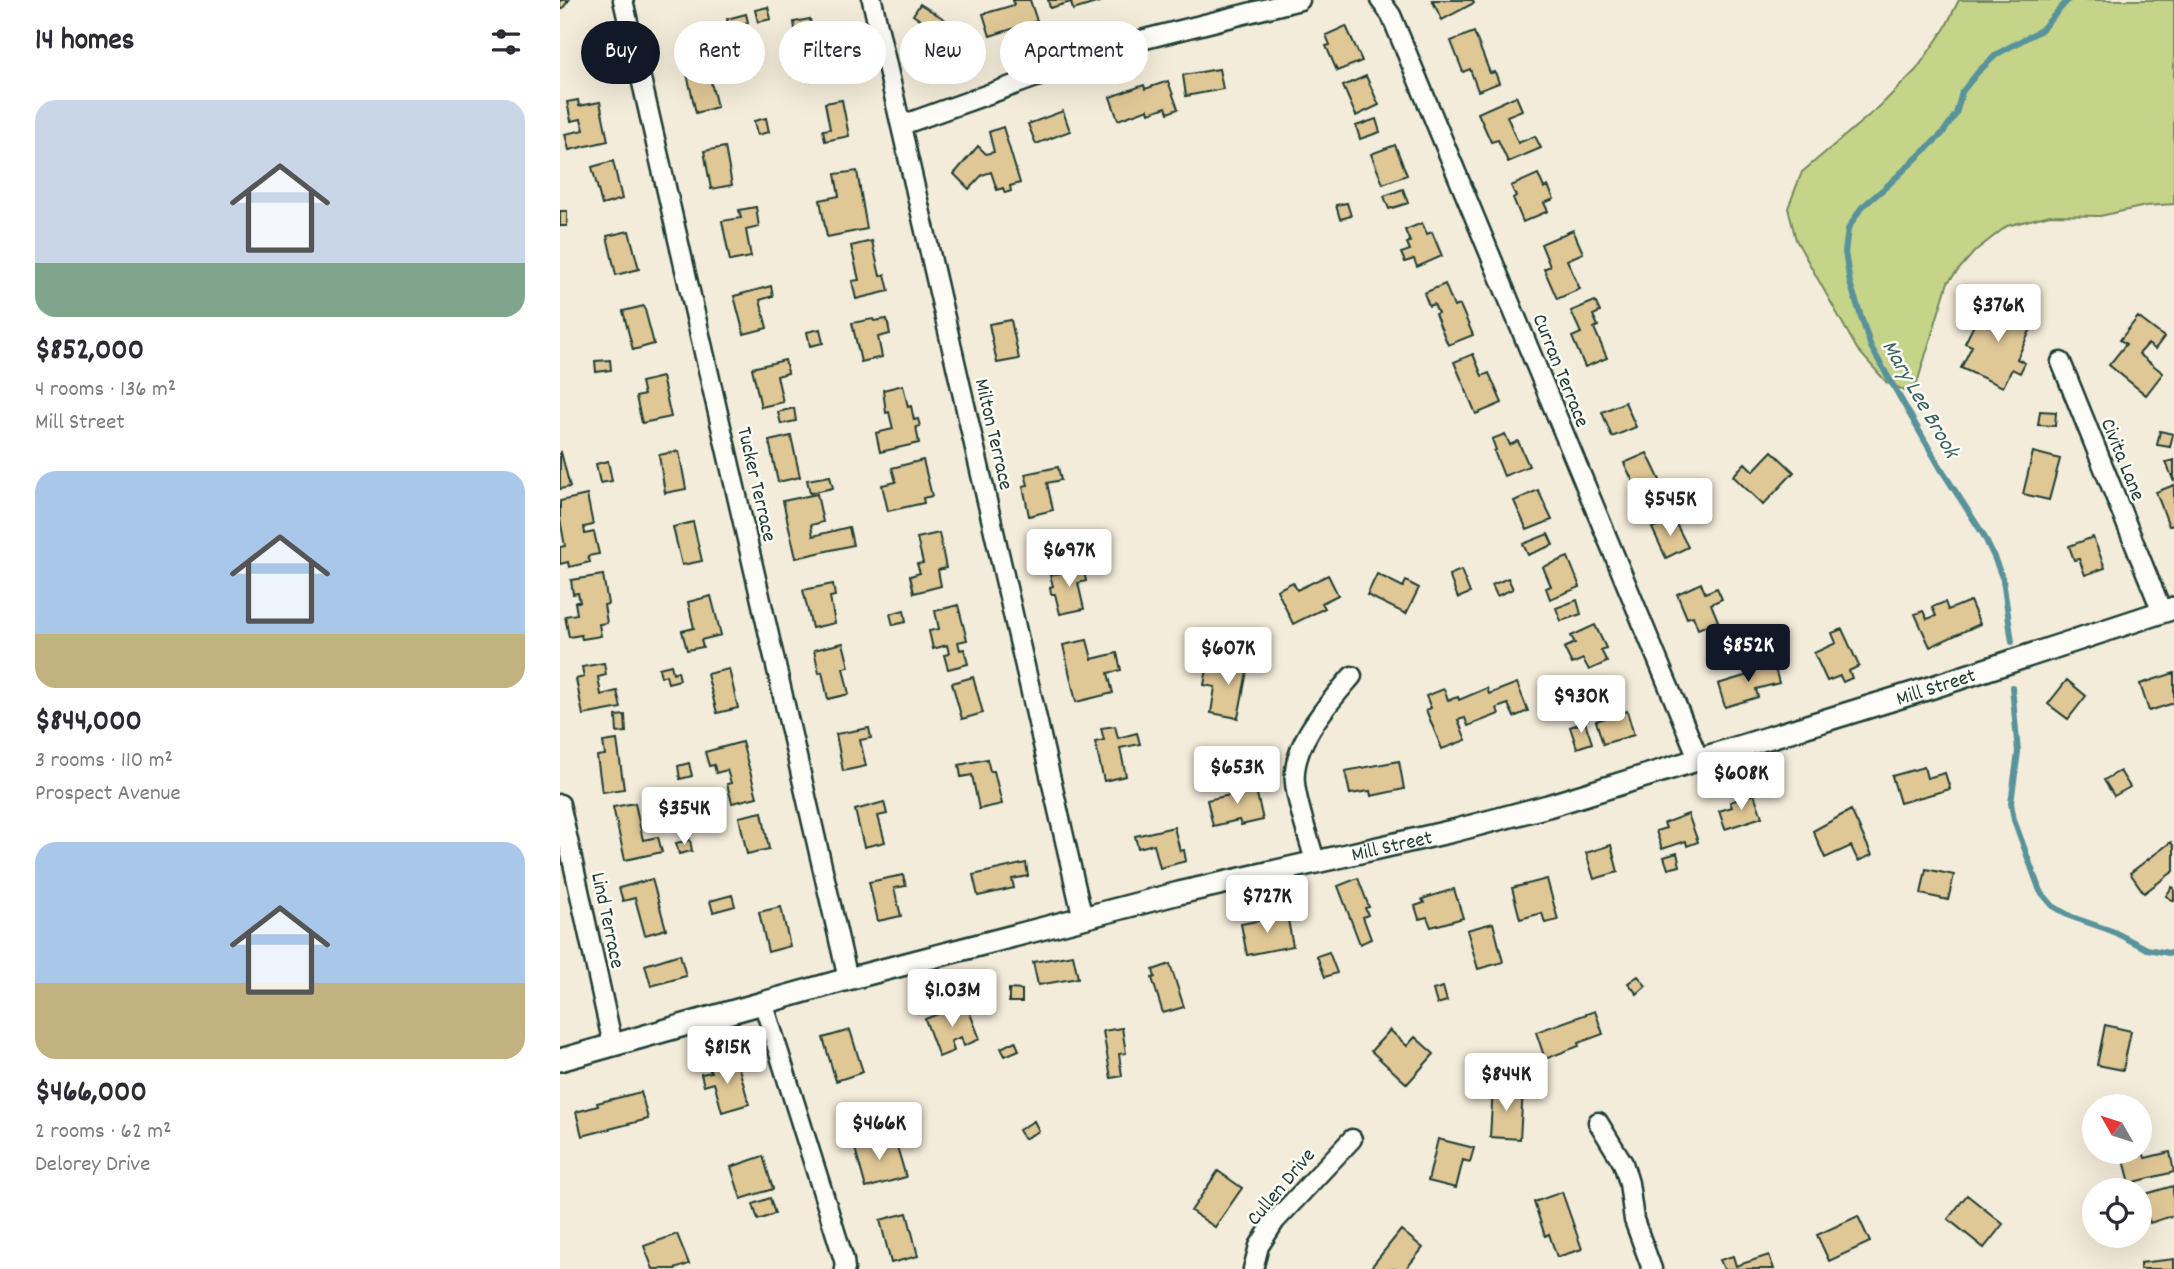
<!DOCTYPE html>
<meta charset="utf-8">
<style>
body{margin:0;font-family:Dekko,sans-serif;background:#f2f2f3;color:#2b2b33;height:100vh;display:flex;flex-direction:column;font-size:26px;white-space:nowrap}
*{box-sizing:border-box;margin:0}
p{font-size:23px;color:#7c7c81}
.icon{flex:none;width:38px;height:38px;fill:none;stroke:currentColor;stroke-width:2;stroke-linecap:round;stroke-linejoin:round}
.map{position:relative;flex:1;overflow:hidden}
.side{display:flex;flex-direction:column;background:#fff;width:560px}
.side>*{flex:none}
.top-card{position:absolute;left:21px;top:21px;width:665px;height:63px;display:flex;gap:14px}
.needle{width:46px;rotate:309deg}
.controls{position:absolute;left:1522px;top:1094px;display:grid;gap:14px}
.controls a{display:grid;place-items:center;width:70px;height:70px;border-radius:50%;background:#fff;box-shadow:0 7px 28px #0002;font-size:35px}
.price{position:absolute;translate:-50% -60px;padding:0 16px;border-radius:7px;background:#fff;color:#222;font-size:23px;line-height:46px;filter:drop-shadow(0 2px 4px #0008)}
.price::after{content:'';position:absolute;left:50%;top:42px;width:21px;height:16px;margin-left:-10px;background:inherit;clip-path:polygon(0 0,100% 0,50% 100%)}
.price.selected{background:#111827;color:#fff}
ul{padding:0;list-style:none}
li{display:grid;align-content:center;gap:14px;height:371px;padding:0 35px}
li span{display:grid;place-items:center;height:217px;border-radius:21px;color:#555}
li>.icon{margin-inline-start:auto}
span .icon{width:126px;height:126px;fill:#fffc;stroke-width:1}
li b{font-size:30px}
h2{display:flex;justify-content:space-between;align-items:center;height:84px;padding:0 35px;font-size:30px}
.tag{padding:0 24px;border-radius:32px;background:#fff;box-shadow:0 7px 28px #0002;font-size:24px;line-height:63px}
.tag.selected{background:#111827;color:#fff}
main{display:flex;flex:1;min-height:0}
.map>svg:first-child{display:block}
.green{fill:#c5d488;stroke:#72885e;stroke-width:2}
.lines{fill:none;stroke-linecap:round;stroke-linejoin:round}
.stream{stroke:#59939b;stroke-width:6}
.building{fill:#e0c796;stroke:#1f3d34;stroke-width:2}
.minor-casing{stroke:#1f3d34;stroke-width:23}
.tertiary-casing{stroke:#1f3d34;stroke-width:26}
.minor{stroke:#fdfcf7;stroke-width:18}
.tertiary{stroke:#fdfcf7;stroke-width:21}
.labels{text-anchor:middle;stroke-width:5;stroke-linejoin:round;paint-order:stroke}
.street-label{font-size:21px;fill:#1f3d34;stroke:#fdfcf7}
.water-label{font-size:23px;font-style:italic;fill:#37615f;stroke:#fdfcf7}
</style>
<main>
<section class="side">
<h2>14 homes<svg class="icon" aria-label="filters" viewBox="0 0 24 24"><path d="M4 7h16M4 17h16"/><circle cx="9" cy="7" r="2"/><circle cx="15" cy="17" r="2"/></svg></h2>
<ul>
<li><span style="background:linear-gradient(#c9d6e8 75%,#7fa58c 0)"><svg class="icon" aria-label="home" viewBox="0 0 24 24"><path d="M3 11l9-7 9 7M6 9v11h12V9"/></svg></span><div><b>$852,000</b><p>4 rooms · 136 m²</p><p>Mill Street</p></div></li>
<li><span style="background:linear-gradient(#a9c7e8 75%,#c2b280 0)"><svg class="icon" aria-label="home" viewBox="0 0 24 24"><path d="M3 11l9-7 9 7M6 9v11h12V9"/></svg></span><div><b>$844,000</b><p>3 rooms · 110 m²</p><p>Prospect Avenue</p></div></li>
<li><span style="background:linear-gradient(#a9c7e8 65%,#c2b280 0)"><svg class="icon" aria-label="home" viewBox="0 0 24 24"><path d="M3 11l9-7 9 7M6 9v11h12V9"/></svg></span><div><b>$466,000</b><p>2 rooms · 62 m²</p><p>Delorey Drive</p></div></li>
</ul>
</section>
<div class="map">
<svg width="1614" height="1269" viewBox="0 0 1614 1269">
<rect width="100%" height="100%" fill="#f4ecda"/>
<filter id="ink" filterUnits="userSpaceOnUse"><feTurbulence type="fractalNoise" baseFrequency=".0143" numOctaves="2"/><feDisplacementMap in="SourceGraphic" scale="14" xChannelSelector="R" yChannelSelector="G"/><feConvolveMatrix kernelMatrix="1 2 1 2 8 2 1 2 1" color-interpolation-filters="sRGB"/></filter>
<g filter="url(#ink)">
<!-- green -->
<path class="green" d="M1399,0h215v204l-28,2 -46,10 -50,-1 -43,11 -32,25 -27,31 -31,101 -11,8 -19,-8 -30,-34 -61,-109 -8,-32 14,-36 78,-66 36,-36 29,-42z"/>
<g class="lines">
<!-- stream -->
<path class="stream" d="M1452,642l-9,-62 -9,-23 -11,-23 -42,-65 -70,-122 -21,-64 -5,-31 3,-23 13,-21 26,-22 55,-52 14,-20 6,-22 16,-20 19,-18 44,-24 27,-30
M1452,687l6,65 -7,51 3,17 26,71 13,15 19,11 40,14 35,18 27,5"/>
</g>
<!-- building -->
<path class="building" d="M0,0h9l-7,9 -2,-1z
M453,0h17l7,21 -47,15 -7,-22 31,-9z
M488,0h58l-33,10 -2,-8 -21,6z
M872,0h40l2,3 -32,17z
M360,4l42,26 -13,20 -31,-20 5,-8 -10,-7z
M208,7l3,12 -13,3 -3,-12z
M186,14l2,8 -13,4 2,4 -7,2 -3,-13z
M250,19l2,12 11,-3 9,49 -24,4 -4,-25 -5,1 -5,-35z
M786,26l16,35 -25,10 -11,-25 4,-1 -4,-10z
M914,32l16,41 5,-1 4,11 -21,8 -8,-22 -7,3 -12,-31z
M158,67l4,12 -11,3 6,25 -21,6 -9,-39z
M659,69l4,20 -37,7 -3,-21z
M806,76l13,29 -23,11 -13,-30z
M608,81l10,28 -10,4 -2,-6 -17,6 -1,-4 -30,11 -8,-23 34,-12 1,4z
M956,96l6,14 -15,6 11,27 17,-7 6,12 -33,14 -10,-22 -7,2 -13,-29z
M18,100l1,6 21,-4 8,39 -39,9 -4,-16 19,-4 -3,-11 -10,2 -4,-19z
M282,100l7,36 -24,5 -2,-11 7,-1 -5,-26z
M503,111l7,20 -34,13 -8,-20z
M206,118l3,14 -12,3 -3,-14z
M816,119l4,13 -20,7 -4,-13z
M443,127l17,56 -10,3 1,5 -6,2 -2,-5 -6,2 -6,-18 -9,3 -13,14 -15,-15 24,-28 8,8 8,-2 -5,-20z
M835,145l12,30 -24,9 -12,-30z
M165,147l7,38 -21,4 -7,-38z
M53,161l9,38 -20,6 -10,-38z
M297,171l10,58 -40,8 -7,-37 19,-4 -4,-22z
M978,174l6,14 4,-2 6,13 -10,4 4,8 -25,11 -10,-24 3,-2 -5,-10z
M843,189l5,14 -19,6 -5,-13z
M787,203l4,13 -11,3 -4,-14z
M196,207l3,20 -13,3 5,27 -21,4 -8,-40 19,-3 -2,-8z
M0,211h7v15h-7z
M862,223l5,11 5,-2 10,24 -25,11 -3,-8 -9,3 -4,-9 9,-3 -3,-7 3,-1 -5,-12z
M1013,230l10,23 -16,7 13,29 -23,10 -13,-30 6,-3 -9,-22z
M69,231l10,38 -23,6 -9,-39z
M312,241l8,35 5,-2 4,17 -33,8 -4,-18 7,-1 -8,-34z
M885,284l9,23 6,-2 13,30 -25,10 -13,-31 3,-1 -4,-9 -5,2 -5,-13z
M211,286l2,10 -13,4 7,28 -23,6 -10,-38z
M1432,299l43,21 -18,39 8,4 -5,10 -8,-4 -9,18 -42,-19 11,-22 -7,-3 10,-20 5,2z
M1035,301l5,11 -7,3 5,11 -4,2 13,30 -22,9 -13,-30 9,-4 -10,-22z
M84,306l10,38 -21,6 -10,-39z
M1578,317l26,20 -9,12 -7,-5 -9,10 24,19 -17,22 -37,-30 17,-21 -6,-4z
M313,319l1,2 13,-2 3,15 -12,3 4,20 -21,5 -9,-39z
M451,320l8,39 -22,4 -8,-39z
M260,329l3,14 -13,3 -3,-14z
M913,354l9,22 7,-3 13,30 -26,11 -22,-52z
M50,360l1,10 -15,2 -1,-11z
M225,360l3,13 -11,3 6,26 -22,5 -9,-39z
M102,377l9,40 -29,6 -6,-26 8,-2 -3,-13z
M343,385l5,22 3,-1 3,14 4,-1 2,7 -4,1 3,16 -39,9 -4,-19 17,-4 -4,-17 -3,1 -3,-23z
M1065,402l11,25 -24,10 -10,-25z
M234,408l2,13 -15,3 -3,-12z
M1480,411l16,1 -1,14 -17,-1z
M1600,431l13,3 -3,13 -13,-2z
M945,434l5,11 8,-4 11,25 -25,10 -10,-25 2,-1 -4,-11z
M231,436l9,41 -22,5 -9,-41z
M119,451l7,38 -21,4 -6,-38z
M1212,451l22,21 -31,33 -30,-29 12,-13 8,8z
M1,452l9,35 -10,2v-36z
M1473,452l27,7 -11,41 -26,-6z
M1087,453l18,38 3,-2 6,14 -19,9 -5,-11 -3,1 -6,-12 -3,2 -14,-29z
M363,460l9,36 -9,2 1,5 -36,8 -6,-26 14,-3 -4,-14z
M1614,460v22l-8,-20z
M48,461l4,20 -12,2 -4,-19z
M498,467l3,13 -14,3 6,27 -24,6 -6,-30 5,-1 -3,-11z
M270,476l3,12 -23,5 -3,-13z
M1614,485v40l-5,1 -13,-34z
M978,490l14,30 -25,10 -13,-29z
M257,494l6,28 -12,3 2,11 36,-9 4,18 -57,13 -13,-57z
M27,495l6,30 -9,2 1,7 9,-2 5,22 -11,2 2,6 -21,5 -1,-5 -8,2v-17l5,-1 -5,-27v-18z
M1113,518l15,29 -22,11 -14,-30z
M133,522l9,39 -20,4 -9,-38z
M379,533l7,35 -8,2 3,16 -27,7 -4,-17 10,-3 -3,-9 6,-1 -6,-25z
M988,534l5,11 -25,10 -5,-11z
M1533,537l12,31 -20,7 -6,-16 -5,1 -5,-14z
M1008,557l12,30 -30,12 -4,-11 5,-2 -8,-19z
M522,562l4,19 -8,2 6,26 -24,5 -5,-20h-4l-1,-7 3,-1 -3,-11 21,-4 -2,-6z
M901,570l9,23 -12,5 -9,-23z
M817,574l26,13 3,-6 13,7 -13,26 -39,-19z
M43,575l5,29 -4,1 3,18 -8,1 2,12 -19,3 -1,-4 -12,2 -4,-21 12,-2 -2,-12h5l-2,-9 -5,1 -2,-14z
M768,575l10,20 -16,8 3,5 -32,16 -16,-34 16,-8 4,8z
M948,578l5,11 -16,7 -5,-11z
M1141,583l4,10 12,-5 5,11 -11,5 7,17 -20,8 -5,-13 -6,2 -10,-24z
M273,584l2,12 -5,1 5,26 -23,5 -9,-38z
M151,596l10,39 -20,5 2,7 -16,3 -5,-19 12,-3 -6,-26z
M1017,600l4,14 -20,7 -5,-13z
M1410,601l10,23 -50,23 -15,-33 8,-3 4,8 9,-3 -4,-9 13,-5 3,8z
M398,605l9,35 -9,2 2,8 4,-1 4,15 -20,5 -4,-14 5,-1 -2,-9 -14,4 -4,-18 10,-2 -4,-18z
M344,610l2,12 -13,3 -3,-11z
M1035,625l11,23 -5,2 6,12 -18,8 -6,-11 -11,5 -8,-16 11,-5 -4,-7z
M1282,629l17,37 -10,5 3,7 -9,4 -3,-6 -13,5 -13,-28 22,-10 -4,-10z
M527,640l5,19 25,-6 4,17 -13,3 5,20 -37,9 -13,-57z
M283,643l6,24 -6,1 6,26 -21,5 -6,-27 -3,1 -5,-23z
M666,656l23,5 -11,57 -27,-5 4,-26 -11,-2 3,-16 16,2z
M1213,661l6,22 -23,6 2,8 -33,10 -7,-23 33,-10 -2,-6z
M44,663l2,12 -8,2 3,18 16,-4 4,17 -38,7 -7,-36 8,-2 -2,-10z
M111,665l2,8 5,-2 2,9 -12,3 -2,-8 -5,2 -2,-9z
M169,669l9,39 -21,5 -10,-39z
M1614,673v30l-25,8 -9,-27z
M413,677l10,36 -21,6 -10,-36z
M1507,680l19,16 -18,23 -20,-15z
M957,683l11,28 -14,6 -6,-13 -11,4 2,6 -31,12 -3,-8 -7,2 8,20 -24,9 -16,-39 5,-2 -5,-12 18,-7 4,11 10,-3 1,3 28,-12 2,6z
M1067,711l7,24 -31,9 -7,-23z
M65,715l1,17 -9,1 -1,-17z
M1025,722l7,21 -15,5 -7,-21z
M555,726l3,12 19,-5 3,11 -20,4 6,28 -22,5 -9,-39 9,-2 -3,-12z
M309,728l2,10 -11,2 6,26 -23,5 -7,-37z
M57,740l7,49 -22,3 -5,-36 8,-1 -2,-13z
M182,742l15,55 -25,6 -5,-19 4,-1 -4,-13 -11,3 -2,-8 -5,1 -4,-14z
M427,759l3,12h4l8,33 -23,5 -7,-34 -11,2 -2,-12z
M839,761l5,28 -33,7 -1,-5 -20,3 -5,-23z
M129,763l3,13 -12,3 -2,-13z
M1364,767l3,11 18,-5 5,16 -50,14 -8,-27z
M1560,771l10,16 -16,9 -10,-16z
M693,777l10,43 -22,5 -2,-5 -26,6 -6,-26 32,-7 -2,-12z
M1194,794l8,23 -37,12 -6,-18 13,-4 -2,-5z
M324,802l3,12 -9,2 7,26 -21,5 -9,-37z
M75,803l8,37 15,-3 4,15 -37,8 -12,-53z
M1291,810l21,45 -14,6 -7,-15 -26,12 -12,-27z
M202,812l7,37 -22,5 -8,-37z
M1128,814l10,28 -11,4 -1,-5 -24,8 -6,-18 10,-3 -2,-5z
M614,827l6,24 4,-1 2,11 -26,7 -6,-24 -16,4 -3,-12z
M130,840l2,11 -13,3 -3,-11z
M1611,842l3,5v24l-30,22 -14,-20z
M1051,845l7,27 -24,7 -8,-26z
M1117,853l3,13 -12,3 -4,-12z
M466,863l2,13 -16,3 2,9 -36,8 -5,-21z
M1366,869l28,6 -6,25 -27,-6z
M343,875l3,11 -12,2 7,28 -23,5 -9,-39z
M798,878l11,29 -4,1 3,7 -5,2 8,22 -11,5 -22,-58z
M92,879l14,50 -21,6 -10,-37 -12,3 -4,-13z
M987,879l11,41 -13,3 -3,-10 -22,6 -8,-31z
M1612,887l2,1v13l-8,-5z
M894,889l9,29 -32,9 -4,-10 -8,2 -4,-13 9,-3 -2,-4z
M172,895l3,11 -22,6 -3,-11z
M221,907l9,39 -22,6 -9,-40z
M727,915l6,31 -46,9 -6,-31z
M933,923l10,39 -25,7 -11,-39z
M769,952l8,21 -12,4 -8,-21z
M120,954l6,22 -35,10 -6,-21z
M513,955l5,23 -40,7 -5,-23z
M610,964l14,43 -21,6 -11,-35 3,-1 -2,-7z
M1078,976l8,10 -9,8 -9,-11z
M883,987l4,14 -10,3 -4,-14z
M449,989l13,1v12h-13z
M406,1003l14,36 -16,7 -3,-9 -10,4 3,10 -15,6 -14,-38z
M1035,1011l8,23 -25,9 1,3 -34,13 -9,-27z
M1545,1025l26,6 -8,39 -26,-5z
M562,1028l4,25 -7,1 3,22 -11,2 -8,-47z
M290,1030l13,42 -27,9 -13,-43z
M830,1030l17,16 8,-9 19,17 -27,30 -36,-33z
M455,1041l4,9 -14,6 -4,-8z
M177,1061l12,43 -27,8 -8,-29 -10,3 -3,-12 10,-2 -2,-4z
M933,1087l30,2 -3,50 -30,-2z
M81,1092l7,27 -66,17 -6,-24 22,-6 -1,-3z
M474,1121l5,10 -15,8 -5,-9z
M1587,1125l4,15 -11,3v-16z
M321,1138l2,6 12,-4 11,37 -40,11 -12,-43z
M878,1139l36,9 -4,14 -7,-2 -7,28 -28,-7z
M1583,1151l2,7 25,-6 4,20 -44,11 -7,-27z
M203,1156l10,33 -32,10 -10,-32z
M658,1171l24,17 -27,39 -24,-16z
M1613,1186l1,29 -24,8 -8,-28z
M1002,1192l20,57 -25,8 -8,-23 -4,2 -11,-34z
M1407,1195l36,29 -19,24 -36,-29z
M210,1198l5,16 -17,6 -5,-16z
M347,1213l11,43 -27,7 -11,-43z
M1298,1216l12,26 -41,19 -12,-26z
M841,1230l22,18 -17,21h-30l-4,-3z
M117,1234l12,30 -14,5h-22l-9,-23z
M1209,1255l5,14h-50l-4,-9 13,-4 3,10z
M1614,1259v10h-34v-6z"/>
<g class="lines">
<!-- minor casing -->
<g class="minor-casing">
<path id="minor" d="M63,0l225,979
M312,0l211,919
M820,0l11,15 308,745
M342,125l235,-84 163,-41
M1501,362l101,250
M0,804l53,241
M755,861c-6,-23 -18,-55 -20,-78 -4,-39 33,-79 57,-107
M203,1002l81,258 1,9
M1038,1122l25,41 6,20 5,37 18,49
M693,1269l6,-23 16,-25 77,-82"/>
</g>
<!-- tertiary casing -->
<g class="tertiary-casing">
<g id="tertiary">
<path id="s1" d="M0,1060l288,-81 331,-86 274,-62 95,-25 385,-119 241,-79"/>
</g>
</g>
<!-- minor -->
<use href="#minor" class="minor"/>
<!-- tertiary -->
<use href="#tertiary" class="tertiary"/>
</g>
</g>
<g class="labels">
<!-- street labels -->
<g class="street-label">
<text transform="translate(1002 370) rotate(68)" y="7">Curran Terrace</text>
<text transform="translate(435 434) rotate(77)" y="7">Milton Terrace</text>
<text transform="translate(1564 459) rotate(68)" y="7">Civita Lane</text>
<text transform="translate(198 484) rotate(77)" y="7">Tucker Terrace</text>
<text dy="7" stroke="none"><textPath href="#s1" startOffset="1426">Mill Street</textPath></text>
<text dy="7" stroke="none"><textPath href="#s1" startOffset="859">Mill Street</textPath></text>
<text transform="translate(49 920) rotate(78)" y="7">Lind Terrace</text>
<text transform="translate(720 1186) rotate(-50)" y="7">Cullen Drive</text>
</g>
<!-- water labels -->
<g class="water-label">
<text transform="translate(1362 398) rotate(60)" y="8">Mary Lee Brook</text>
</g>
</g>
</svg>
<div class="controls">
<a><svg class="needle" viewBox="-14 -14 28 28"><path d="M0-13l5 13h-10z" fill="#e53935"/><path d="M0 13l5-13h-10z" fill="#7c7c81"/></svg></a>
<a><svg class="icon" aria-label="locate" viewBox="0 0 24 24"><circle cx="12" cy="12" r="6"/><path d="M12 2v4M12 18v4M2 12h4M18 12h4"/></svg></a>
</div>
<b class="price" style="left:1438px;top:344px">$376K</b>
<b class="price" style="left:1110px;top:538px">$545K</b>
<b class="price" style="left:509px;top:589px">$697K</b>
<b class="price selected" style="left:1188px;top:684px">$852K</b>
<b class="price" style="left:668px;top:687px">$607K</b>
<b class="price" style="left:1021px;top:735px">$930K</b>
<b class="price" style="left:677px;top:806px">$653K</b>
<b class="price" style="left:1181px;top:812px">$608K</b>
<b class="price" style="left:124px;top:847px">$354K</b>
<b class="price" style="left:707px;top:935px">$727K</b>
<b class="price" style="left:392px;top:1029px">$1.03M</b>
<b class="price" style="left:167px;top:1086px">$815K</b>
<b class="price" style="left:946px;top:1113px">$844K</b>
<b class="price" style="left:319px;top:1162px">$466K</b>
<div class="top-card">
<a class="tag selected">Buy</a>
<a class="tag">Rent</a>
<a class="tag">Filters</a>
<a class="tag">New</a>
<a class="tag">Apartment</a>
</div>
</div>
</main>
